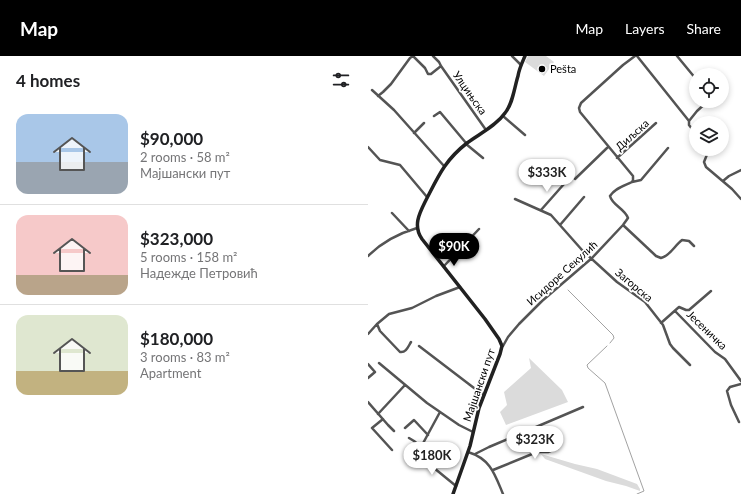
<!DOCTYPE html>
<meta charset="utf-8">
<style>
body{margin:0;font-family:Lato,sans-serif;background:#f6f6f6;color:#202124;height:100vh;display:flex;flex-direction:column;font-size:15px;white-space:nowrap}
*{box-sizing:border-box;margin:0}
p{font-size:13px;color:#757577}
.icon{flex:none;width:22px;height:22px;fill:none;stroke:currentColor;stroke-width:2;stroke-linecap:round;stroke-linejoin:round}
.map{position:relative;flex:1;overflow:hidden}
.side{display:flex;flex-direction:column;background:#fff;width:368px}
.side>*{flex:none}
.buttons{position:absolute;left:321px;top:12px;display:grid;gap:8px}
.buttons a{display:grid;place-items:center;width:40px;height:40px;border-radius:50%;background:#fff;box-shadow:0 2px 6px #0003;font-size:20px}
.price{position:absolute;translate:-50% -34px;padding:0 9px;border-radius:14px;background:#fff;color:#222;font-size:13px;line-height:26px;filter:drop-shadow(0 1px 2px #0008)}
.price::after{content:'';position:absolute;left:50%;top:24px;width:12px;height:9px;margin-left:-6px;background:inherit;clip-path:polygon(0 0,100% 0,50% 100%)}
.price.on{background:#000;color:#fff}
ul{padding:0;list-style:none}
li{display:flex;align-items:center;gap:12px;height:100px;padding:0 16px}
li+li{border-top:1px solid #e0e0e0}
li span{display:grid;place-items:center;flex:none;width:112px;height:80px;border-radius:12px;color:#555}
li>.icon{margin-inline-start:auto}
span .icon{width:48px;height:48px;fill:#fffc;stroke-width:1}
li b{font-size:17px}
h2{display:flex;justify-content:space-between;align-items:center;height:48px;padding:0 16px;font-size:17px}
header{display:flex;align-items:center;gap:24px;box-sizing:border-box;height:56px;padding:0 20px;background:#000;color:#fff}
header strong{font-size:19px}
nav{display:flex;gap:22px;margin-inline-start:auto;font-size:14px}
main{display:flex;flex:1;min-height:0}
.map>svg:first-child{display:block}
.green{fill:#dbdbdb}
.lines{fill:none;stroke-linecap:round;stroke-linejoin:round}
.stream{stroke:#a2a2a2;stroke-width:1}
.street{stroke:#545454;stroke-width:2.5}
.secondary{stroke:#212121;stroke-width:3.5}
.poi-dot{fill:#000;stroke:#fff;stroke-width:1.5}
.labels{text-anchor:middle;stroke-width:3.5;stroke-linejoin:round;paint-order:stroke}
.poi-label{font-size:11px;fill:#000;stroke:#fff;text-anchor:start}
.street-label{font-size:11px;fill:#000;stroke:#fff}
</style>
<header>
<strong>Map</strong>
<nav><a>Map</a><a>Layers</a><a>Share</a></nav>
</header>
<main>
<section class="side">
<h2>4 homes<svg class="icon" aria-label="filters" viewBox="0 0 24 24"><path d="M4 7h16M4 17h16"/><circle cx="9" cy="7" r="2"/><circle cx="15" cy="17" r="2"/></svg></h2>
<ul>
<li><span style="background:linear-gradient(#a9c7e8 60%,#9aa5b1 0)"><svg class="icon" aria-label="home" viewBox="0 0 24 24"><path d="M3 11l9-7 9 7M6 9v11h12V9"/></svg></span><div><b>$90,000</b><p>2 rooms · 58 m²</p><p>Мајшански пут</p></div></li>
<li><span style="background:linear-gradient(#f6c9c9 75%,#b9a48a 0)"><svg class="icon" aria-label="home" viewBox="0 0 24 24"><path d="M3 11l9-7 9 7M6 9v11h12V9"/></svg></span><div><b>$323,000</b><p>5 rooms · 158 m²</p><p>Надежде Петровић</p></div></li>
<li><span style="background:linear-gradient(#dfe7d0 70%,#c2b280 0)"><svg class="icon" aria-label="home" viewBox="0 0 24 24"><path d="M3 11l9-7 9 7M6 9v11h12V9"/></svg></span><div><b>$180,000</b><p>3 rooms · 83 m²</p><p>Apartment</p></div></li>
</ul>
</section>
<div class="map">
<svg width="373" height="438" viewBox="0 0 373 438">
<rect width="100%" height="100%" fill="#fff"/>
<!-- green -->
<path class="green" d="M160,0h18l8,6 -10,14 -19,-14z
M161,302l33,32 6,12 -62,23 -6,-13 7,-7 -3,-13 27,-24z
M173,398l34,10 22,5 40,15 3,5v2l-14,-5 -20,-5 -61,-22z"/>
<g class="lines">
<!-- stream -->
<path class="stream" d="M200,234l45,45 1,3 -4,5
M239,290l-20,19 1,3 17,15 39,108 -7,3"/>
<!-- street -->
<path class="street" d="M65,0l6,6 2,4
M144,0l9,9
M269,0l52,65v4l7,9
M309,0l19,23
M4,34l22,20 50,56
M10,40l5,-4 8,-8 19,-26 3,-2 12,12 3,6h3l10,-8 45,64
M66,60l6,-4 26,31
M135,60l22,19
M321,65l8,-10 11,-10
M46,77l10,-10
M98,88l17,14
M0,91l12,13 20,5 27,32
M340,93v3l-4,10 2,5 26,22 9,10
M249,102l39,-35
M207,123l33,-32
M355,125l6,-5 12,-6
M264,126l9,-2 27,-32
M147,143l36,16 31,35 35,32 28,20 18,23 7,19 3,4 17,17
M173,154l23,-26
M24,157l17,18
M192,169l24,-28
M255,169l33,31 5,2c9,-2 14,-13 21,-18l7,1 5,5
M0,200c13,-13 32,-23 49,-28
M76,210l35,-37
M307,255l40,41 10,7 16,22
M293,267l18,-16 7,3h3l22,-19
M9,268l3,7 20,21c6,1 8,-5 11,-10
M0,278l9,-10 12,-10 23,-6 24,-12 24,-9
M51,290l55,42 10,7
M135,290l5,-9 11,-13 23,-23 50,-43 31,-33 5,-7c-3,-9 -16,-13 -18,-22 5,-8 14,-10 22,-14l1,-2v-4l-53,-64 -1,-4 2,-5 42,-38 12,-9
M11,307l48,40 32,22 14,7
M0,308l7,8 -7,6
M0,346l20,23 6,6
M72,356l-19,35 -3,8 5,4 33,27
M10,358l27,-29
M15,363l-11,9 20,22
M371,366l-8,-17 -4,-14 3,-4 11,-3
M37,372l9,-8 14,15
M41,382l5,3 7,6
M100,396c23,7 27,23 35,42
M107,398l14,-7 94,-40
M125,414l44,-18h11l10,-4 1,-2v-7"/>
<!-- secondary -->
<path class="secondary" d="M85,438l17,-48 9,-38 21,-54 2,-8 -3,-7 -14,-20 -63,-80c-9,-13 -3,-25 3,-37 13,-25 19,-41 42,-59 12,-9 29,-17 38,-30 8,-10 9,-24 13,-37 1,-7 4,-13 7,-20"/>
</g>
<!-- markers -->
<circle class="poi-dot" cx="174" cy="13" r="4"/>
<g class="labels">
<!-- poi labels -->
<g class="poi-label">
<text x="182" y="17">Pešta</text>
</g>
<!-- street labels -->
<g class="street-label">
<text transform="translate(102 37) rotate(55)" y="4">Улцињска</text>
<text transform="translate(264 79) rotate(-42)" y="4">Диљска</text>
<text transform="translate(194 217) rotate(-42)" y="4">Исидоре Секулић</text>
<text transform="translate(266 229) rotate(40)" y="4">Загорска</text>
<text transform="translate(339 274) rotate(44)" y="4">Јесеничка</text>
<text transform="translate(111 329) rotate(-71)" y="4">Мајшански пут</text>
</g>
</g>
</svg>
<div class="buttons">
<a><svg class="icon" aria-label="locate" viewBox="0 0 24 24"><circle cx="12" cy="12" r="6"/><path d="M12 2v4M12 18v4M2 12h4M18 12h4"/></svg></a>
<a><svg class="icon" aria-label="layers" viewBox="0 0 24 24"><path d="M12 4l9 5-9 5-9-5zM3 14l9 5 9-5"/></svg></a>
</div>
<b class="price" style="left:179px;top:137px">$333K</b>
<b class="price on" style="left:86px;top:211px">$90K</b>
<b class="price" style="left:167px;top:404px">$323K</b>
<b class="price" style="left:64px;top:420px">$180K</b>
</div>
</main>
